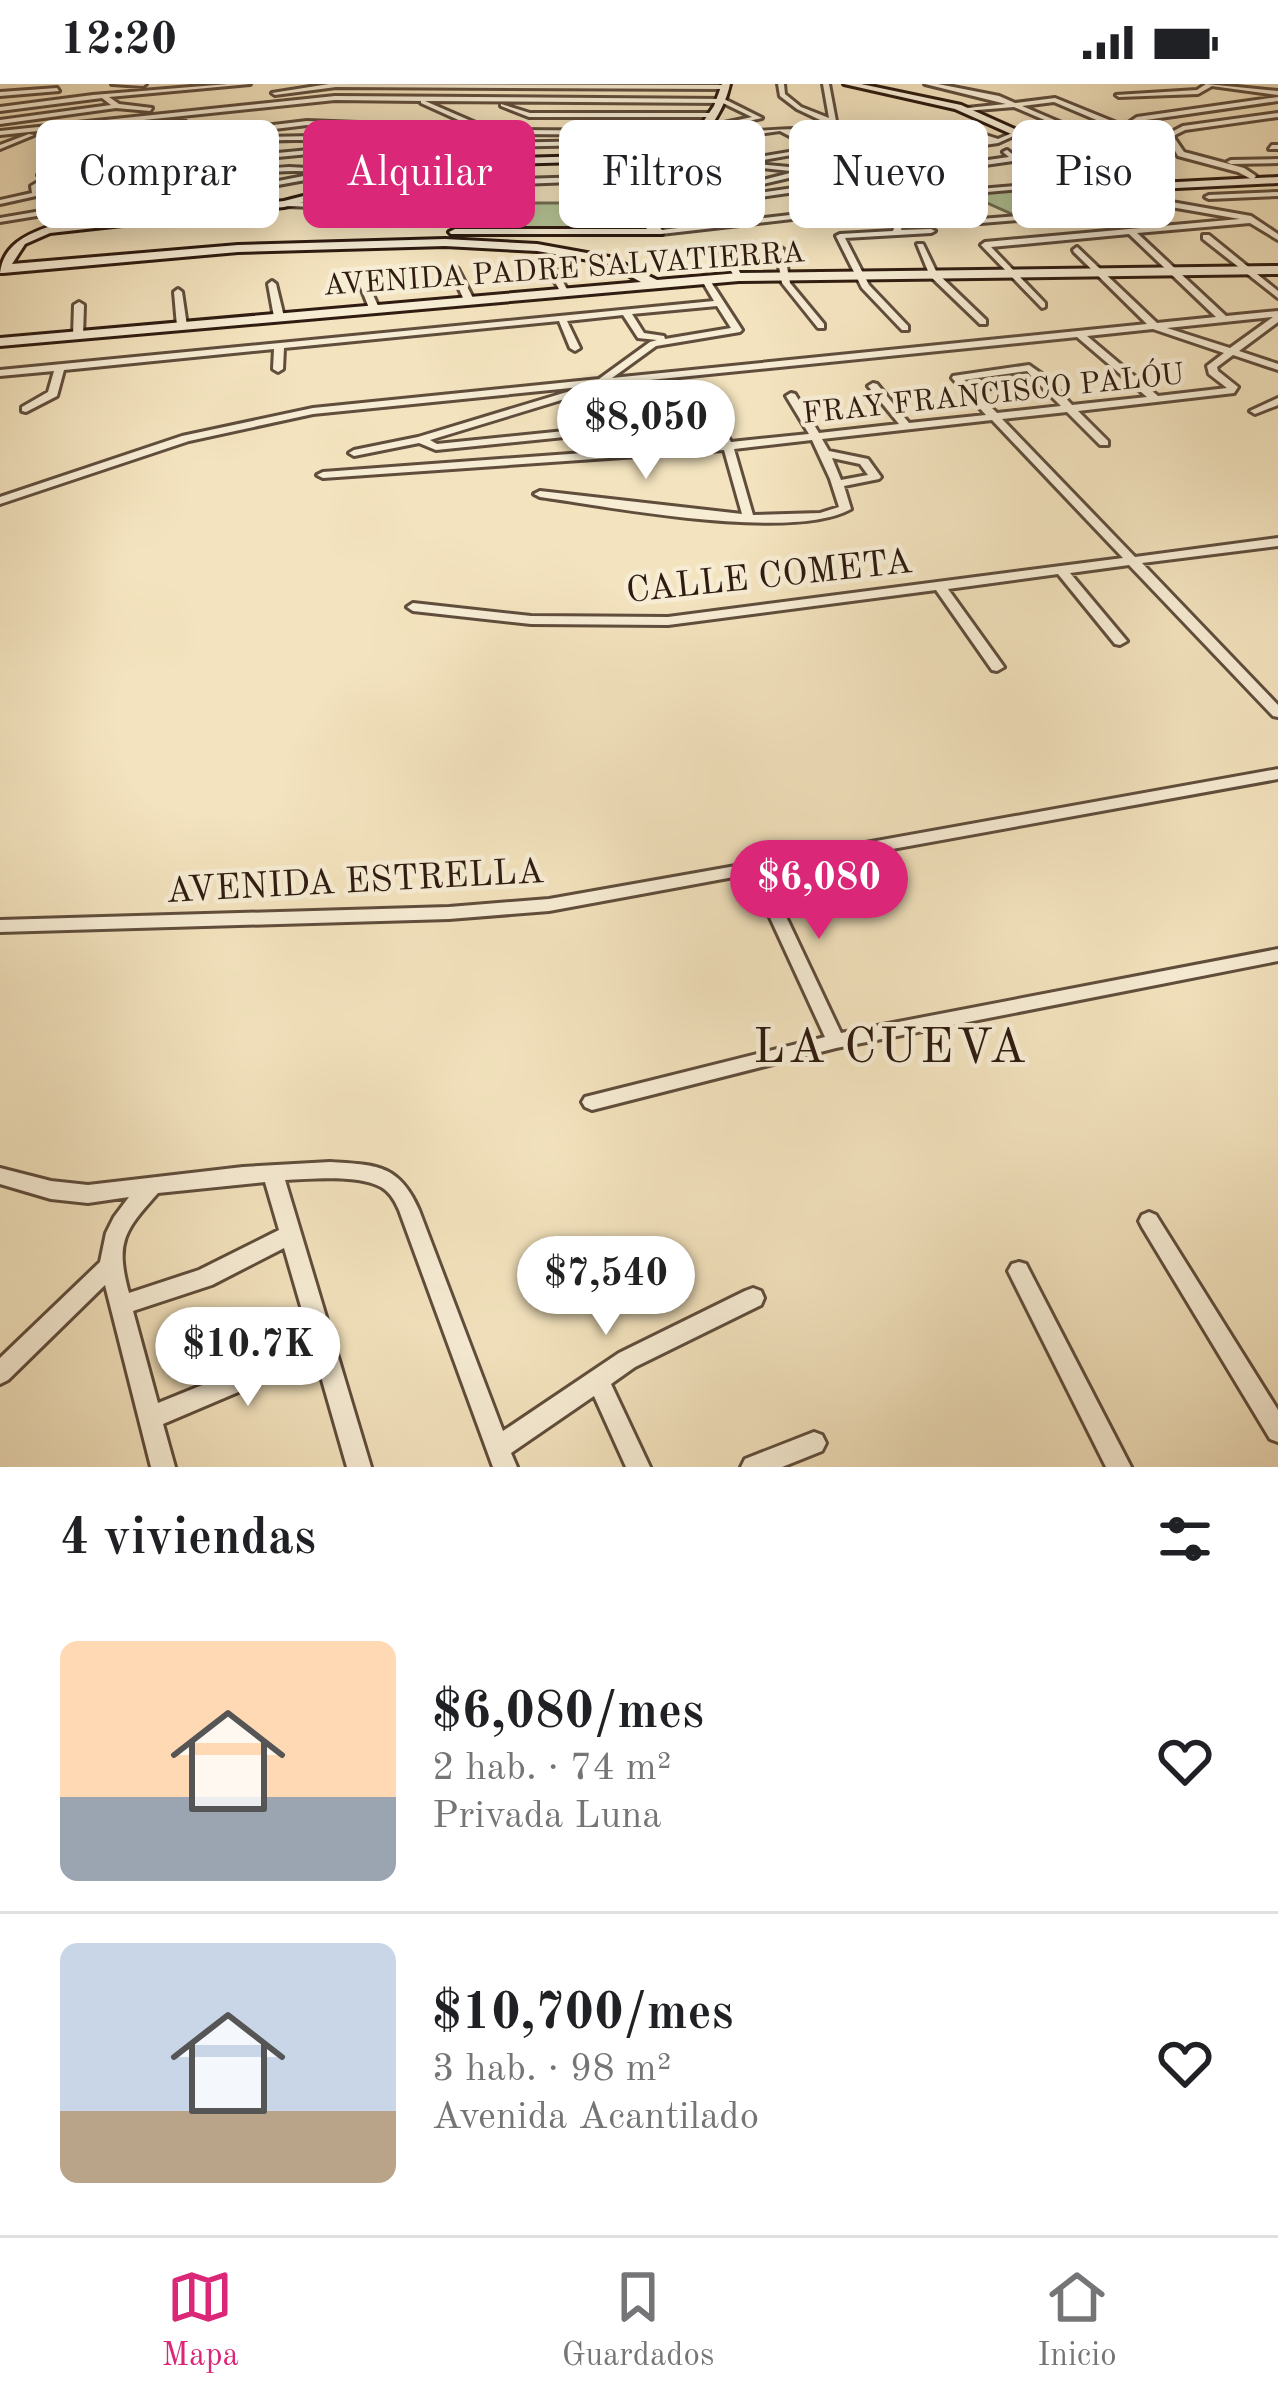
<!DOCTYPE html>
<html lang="es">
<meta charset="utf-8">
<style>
body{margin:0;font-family:"Old Standard TT",serif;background:#f6f6f6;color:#202124;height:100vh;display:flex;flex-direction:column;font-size:45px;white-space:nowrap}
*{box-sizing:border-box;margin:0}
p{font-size:39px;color:#757577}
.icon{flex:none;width:66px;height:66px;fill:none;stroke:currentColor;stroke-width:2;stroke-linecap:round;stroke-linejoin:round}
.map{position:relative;height:1383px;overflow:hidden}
.side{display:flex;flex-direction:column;background:#fff;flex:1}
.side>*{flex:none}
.guide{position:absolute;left:36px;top:36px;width:1206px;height:108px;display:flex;gap:24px}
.price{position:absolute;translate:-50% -102px;padding:0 27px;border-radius:42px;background:#fff;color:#222;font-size:39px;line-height:78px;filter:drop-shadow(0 3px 6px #0008)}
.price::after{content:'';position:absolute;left:50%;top:72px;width:36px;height:27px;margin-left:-18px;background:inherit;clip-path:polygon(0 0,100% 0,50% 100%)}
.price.selected{background:#db2777;color:#fff}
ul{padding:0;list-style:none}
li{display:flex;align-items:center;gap:36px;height:300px;padding:0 60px}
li+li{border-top:3px solid #e0e0e0}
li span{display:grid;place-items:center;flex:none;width:336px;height:240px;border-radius:18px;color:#555}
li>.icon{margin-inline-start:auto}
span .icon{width:144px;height:144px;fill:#fffc;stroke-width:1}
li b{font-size:51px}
h2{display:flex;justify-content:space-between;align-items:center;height:144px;padding:0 60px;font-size:51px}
.tag{padding:0 42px;border-radius:18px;background:#fff;box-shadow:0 6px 30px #0003;font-size:42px;line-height:108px}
.tag.selected{background:#db2777;color:#fff}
.status{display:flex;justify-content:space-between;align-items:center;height:84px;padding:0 60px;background:#fff;direction:ltr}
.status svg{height:33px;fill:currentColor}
.menu{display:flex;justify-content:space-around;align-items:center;height:168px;border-top:3px solid #e0e0e0;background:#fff;font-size:33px;color:#757577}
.menu a{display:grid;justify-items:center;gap:6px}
.menu .selected{color:#db2777}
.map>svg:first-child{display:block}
.green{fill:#b5c596;stroke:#727053;stroke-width:3}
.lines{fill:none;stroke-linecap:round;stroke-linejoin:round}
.street-casing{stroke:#604d3c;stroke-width:6}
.secondary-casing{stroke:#2f1b10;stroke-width:6}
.street{fill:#f7edd5;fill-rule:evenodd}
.secondary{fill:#f7edd5;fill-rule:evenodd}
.labels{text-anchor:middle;stroke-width:9;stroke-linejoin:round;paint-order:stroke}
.far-street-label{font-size:30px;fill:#2f1b10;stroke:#f7edd5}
.street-label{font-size:36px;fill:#2f1b10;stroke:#f7edd5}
.near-neighbourhood-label{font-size:48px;letter-spacing:3px;fill:#2f1b10;stroke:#f7edd5}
</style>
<div class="status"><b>12:20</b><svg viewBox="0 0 49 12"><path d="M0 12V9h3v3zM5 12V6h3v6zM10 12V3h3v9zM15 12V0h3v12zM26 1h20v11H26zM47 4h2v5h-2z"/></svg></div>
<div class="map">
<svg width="1278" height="1383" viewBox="0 0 1278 1383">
<rect width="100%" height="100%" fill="#f3e3be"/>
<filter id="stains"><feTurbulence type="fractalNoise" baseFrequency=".00167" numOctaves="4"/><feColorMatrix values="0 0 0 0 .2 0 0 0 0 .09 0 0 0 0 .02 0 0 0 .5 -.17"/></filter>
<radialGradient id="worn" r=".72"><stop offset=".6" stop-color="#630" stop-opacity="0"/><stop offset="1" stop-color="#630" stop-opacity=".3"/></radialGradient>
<!-- green -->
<path class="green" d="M1104,102l8,4 -18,3 -5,13 -75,9 -38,-17h-48c59,-14 118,0 176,-12z
M512,119h119l26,27 -141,-2z"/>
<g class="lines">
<!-- street casing -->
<g class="street-casing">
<path id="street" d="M112,0h34l-3,2z
M228,0h22l-141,13 10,7 33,4 -2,3 -34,-3 -116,16v-4l111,-15 -9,-7 -102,13v-4l93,-12z
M329,0l397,1 3,2 -3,2 -390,-2 -61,8 -3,-2z
M778,0h6l1,10 16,13 28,11 -6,-34h6l7,37 6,6 80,-2 51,6 25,8 19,-8 3,2 -22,10 -198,29 -65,-7 -66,11 25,37 65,-20 250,-36 -6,-5 4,-2 35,27v4l-7,5 27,3 53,-12 8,-18 -1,-5 -24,-11 -69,10 3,-4 59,-9 -77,-33 -49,4 2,-3 39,-4 -81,-20h13l61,12 16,7 40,-5 69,28 13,-9 141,-20v4l-139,20 -16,13 8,25 -10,22 -59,12 -42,-4 -89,8 -4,-2 4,-2 95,-8 8,-6 -21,-18 -253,36 -110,33v-4l37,-11 -27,-40 2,-20 7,2 -1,15 145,-24 -33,-17 -44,6 -2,-3c35,-6 66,-4 101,-7l-38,-18 -17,-13zM1054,18l66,28 -4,4 4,14 -98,-42zM868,45l81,2 39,9 -188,28 -54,-5 147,-26 -4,-2 -69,11 -22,-11z
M1206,0l72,7v4l-66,-9 -14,8 -79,3 -3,-2 81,-5z
M57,4l2,3 -59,5v-4z
M335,12l389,3 38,19 -64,14 -2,-3 56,-12 -29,-14 -298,-2 53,23 23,6 168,1 3,2 -3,2 -168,-1 -27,-7 -53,-24v-2l-86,-1 -335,35v-4z
M501,20l29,9h184l3,2 -3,2h-185l-28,-11z
M1278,29v4l-93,13 -12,6 11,16 60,16 12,8 -3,4 -15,-8 -60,-16 -12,-21 17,-9z
M184,36l2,3 -45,9 -84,27 2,7 -14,11 -7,-2 14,-12 -2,-7 88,-27z
M307,37l103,4 80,18 205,-4 4,2 -4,2 -205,4 -20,-4 -26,22 -135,-11 -73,7 -42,9 -66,31 -128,21v-4l123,-21 66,-31 47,-9 73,-7 133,11 13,-12c-94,-7 -193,-19 -285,6 -30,8 -57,22 -84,38h3v4l-53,-1 -36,8v-4l32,-7 -1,-7 14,-8 104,-38zM307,41l103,4 54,12 -4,4 -146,-9 -50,1 -50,4 -50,11 -46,16 -43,24h-36l-1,-3 13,-7 99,-38z
M29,50l5,1 -34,14v-4z
M750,56l3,4 -68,9 -4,-2z
M1272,61h6v4h-9z
M1278,75v4l-47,1 -4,-2 4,-2z
M289,83l57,3 42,6 -4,2c-44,-4 -89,-12 -133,-3 -31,6 -58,23 -90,28l-4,-2c42,-15 86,-32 132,-34z
M794,88l3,4 -81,19 -4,-2z
M319,89l3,4 -121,22 -4,-2z
M621,92l3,4 -104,4 -1,12 -10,4 -123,9 -102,-3 -4,-2 4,-2 102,3 122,-9 3,-1 1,-11 -161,5 3,-4 158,-6 4,-2 4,2z
M1131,98l4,2 -10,7 1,3 125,22 27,18v6l-28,-17 -113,10 89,83 52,-5v11l-39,29 39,13v6l-45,-15 -16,12 1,4 20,16 -4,6 -156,18 30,30v4h-8l-33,-33 -65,7 133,138 143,-19v8l-136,17 136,142v12l-5,-1 -144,-151 -59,8 57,68 -7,4 -5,-1 -57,-70 -110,15 56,78 -7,4 -5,-1 -56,-80 -268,35 -137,-1 -118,-13 -6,-4 6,-4 118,13 137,1 455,-59 -131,-138 -170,19 7,12 39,8 13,18 -2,2 -35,7 7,23c-59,33 -240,-2 -311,-12l-6,-3 6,-3 202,23 -18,-64 -401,28 -6,-3 6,-3 398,-29 -23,-42 5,-3 5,3 23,41 78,-8 -23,-38 5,-3 4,1 24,39 80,-9 -31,-38 5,-3 4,1 32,39 77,-8 -34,-37 1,-2 76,-11 17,12 26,28 75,-8 -70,-60 -764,77 -124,27 -189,63v-7l182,-61 131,-28 286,-29 51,-37 7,-2 -19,-2 -15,-23 -56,6 13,27 -5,3 -5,-3 -11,-27 -275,27 -1,21 -5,3 -5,-3 1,-20 -210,21 -7,26 -31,16 -4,-1v-4l26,-15 6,-21 -54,5v-6l714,-69 -13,-22 4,-3 4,3 33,51 -2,2 -84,14 -44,32 535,-54 -73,-72 -1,-2 4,-3 80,76 59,-6 -87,-83 -138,13 54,56v4l-3,1 -61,-63 4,-3 255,-23 -121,-21 -1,-10zM717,222l14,22 -66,11 -1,-3 -20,-3 -12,-19zM1273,233l-43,31 -63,-20zM1153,245l71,24 -17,13 2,8 18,14 -69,8 -71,-60zM1027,287l5,6 -63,8 -5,-5zM1038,299l23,23 -64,7 -23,-23zM812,356l18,39 9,28 -19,6 -67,2 -19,-66zM832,374l28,6 8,11 -27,5z
M1278,108v4l-69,3 -4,-2 4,-2z
M902,118l4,2 -1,2 -244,28 -4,-2 4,-2z
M1088,126l4,2 -1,2 -110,9 -4,-2 4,-2z
M858,128l45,10 -2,8 30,-1 4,2 -4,2 -86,5 24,47 39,41v4h-6l-40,-42 -26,-52 4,-2 53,-3 2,-6 -40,-9 -1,-2z
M1203,151h6l69,56v7l-75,-59z
M917,160h6l14,29 49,47v4h-6l-50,-48z
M721,163l3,1 19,29 -1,2 -7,-2 -18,-27z
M780,163l4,3 6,33 34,41v4h-6l-36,-45 -6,-33z
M549,177l4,3 15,27 -1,2 -7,-2 -15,-27z
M454,182l4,3 16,31 -2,2 -8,-2 -14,-31z
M360,188l4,3 15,33 -2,2 -8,-2 -13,-33z
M272,197l4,3 8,33 -5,3 -5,-3 -6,-33z
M178,205l4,3 5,34 -5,3 -5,-3 -3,-34z
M79,218l5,3 -1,31 -5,3 -5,-3 1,-31z
M577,305l5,3 -1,2 -151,46 7,4 226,-23 5,3 -5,3 -227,23 -17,-7 -65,13 -5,-3 5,-3 64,-13z
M1278,314v7l-23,9 -5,-3z
M1278,685v10l-513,93 76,161 437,-84v12l-442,87 -244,62 -7,-3 -3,-5 3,-5 240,-60 -75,-163 -201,37 -100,8 -449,13v-12l449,-13 100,-8 198,-35 7,-3 5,1z
M330,1078c46,3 69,2 89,48l84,221 116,-78 126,-62 8,-3 8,3 3,7 -3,7 -126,62 -24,17 39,83h-24l-32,-71 -83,57 6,14h-24l-94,-257c-4,-9 -9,-18 -18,-23 -23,-13 -70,-8 -96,-7l86,287h-24l-31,-108 -153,65 12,43h-24l-46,-182 -97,95 -8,4v-26l100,-96 6,-29 8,-16 15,-20 -41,6 -37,-4 -51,-15v-16l51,13 37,4 155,-18zM265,1098l14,48 -80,40 -70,23c-14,-51 -5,-62 29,-100zM284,1164l27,93 -153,62 -25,-92 79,-26z
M1149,1128l7,3 122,195v32l-8,-3 -128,-212 -3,-6 3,-6z
M1019,1178l7,2 105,203h-25l-98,-196 4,-7z
M814,1348l8,3 4,8 -4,8 -40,16h-41l4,-8z"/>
</g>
<!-- secondary casing -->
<g class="secondary-casing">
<path id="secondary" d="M722,0h8c-6,30 -34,71 -67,76 -12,2 -26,1 -39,1l13,40 25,29v4h-211l-2,-2 6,-3h192l-21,-28 -12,-40 -170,5 -160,41 -234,26 -25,11 -13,20 226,-19 207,-6 92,5 72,13 48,23 82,-7 539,-7v8l-539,7 -739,65v-8l641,-56 -35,-19 -69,-12 -92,-5 -207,6 -235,21h-3c3,-27 25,-38 48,-46l236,-26 160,-41 219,-6 38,-29 13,-19z
M844,0h17l100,21 177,79 140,-7v6l-141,7 -182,-81z"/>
</g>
<!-- street -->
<use href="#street" class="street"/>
<!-- secondary -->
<use href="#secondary" class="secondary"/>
</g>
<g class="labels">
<!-- far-street labels -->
<g class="far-street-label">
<text transform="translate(564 184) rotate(-4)" y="10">AVENIDA PADRE SALVATIERRA</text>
<text transform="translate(993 309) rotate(-6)" y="10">FRAY FRANCISCO PALÓU</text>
</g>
<!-- street labels -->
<g class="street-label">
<text transform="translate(769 490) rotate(-6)" y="13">CALLE COMETA</text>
<text transform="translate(355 795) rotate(-3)" y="13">AVENIDA ESTRELLA</text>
</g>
<!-- near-neighbourhood labels -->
<g class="near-neighbourhood-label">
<text x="891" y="978">LA CUEVA</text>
</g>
</g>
<rect width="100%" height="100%" filter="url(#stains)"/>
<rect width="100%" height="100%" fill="url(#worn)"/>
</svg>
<b class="price" style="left:646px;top:398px">$8,050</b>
<b class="price selected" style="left:819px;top:858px">$6,080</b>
<b class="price" style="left:606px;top:1254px">$7,540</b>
<b class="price" style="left:248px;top:1325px">$10.7K</b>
<div class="guide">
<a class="tag">Comprar</a>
<a class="tag selected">Alquilar</a>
<a class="tag">Filtros</a>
<a class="tag">Nuevo</a>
<a class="tag">Piso</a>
</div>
</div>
<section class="side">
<h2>4 viviendas<svg class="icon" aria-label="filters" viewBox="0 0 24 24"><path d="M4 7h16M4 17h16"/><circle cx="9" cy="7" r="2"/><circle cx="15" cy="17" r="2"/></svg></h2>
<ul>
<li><span style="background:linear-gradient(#ffd9b3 65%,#9aa5b1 0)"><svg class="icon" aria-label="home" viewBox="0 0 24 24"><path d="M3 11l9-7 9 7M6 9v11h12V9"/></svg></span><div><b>$6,080/mes</b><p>2 hab. · 74 m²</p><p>Privada Luna</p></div><svg class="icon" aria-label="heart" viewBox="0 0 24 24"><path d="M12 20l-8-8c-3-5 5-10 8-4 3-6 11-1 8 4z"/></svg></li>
<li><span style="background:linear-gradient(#c9d6e8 70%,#b9a48a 0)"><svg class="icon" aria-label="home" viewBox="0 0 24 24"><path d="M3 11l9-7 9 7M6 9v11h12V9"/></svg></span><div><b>$10,700/mes</b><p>3 hab. · 98 m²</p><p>Avenida Acantilado</p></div><svg class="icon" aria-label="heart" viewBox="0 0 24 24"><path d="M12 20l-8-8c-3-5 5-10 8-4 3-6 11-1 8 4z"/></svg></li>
</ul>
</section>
<nav class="menu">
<a class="selected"><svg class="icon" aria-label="map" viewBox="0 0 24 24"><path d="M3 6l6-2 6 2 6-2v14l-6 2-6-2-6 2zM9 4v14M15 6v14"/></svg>Mapa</a>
<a><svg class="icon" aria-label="saved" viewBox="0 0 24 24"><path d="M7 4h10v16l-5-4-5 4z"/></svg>Guardados</a>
<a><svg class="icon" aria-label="home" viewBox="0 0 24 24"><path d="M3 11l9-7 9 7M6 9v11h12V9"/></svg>Inicio</a>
</nav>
